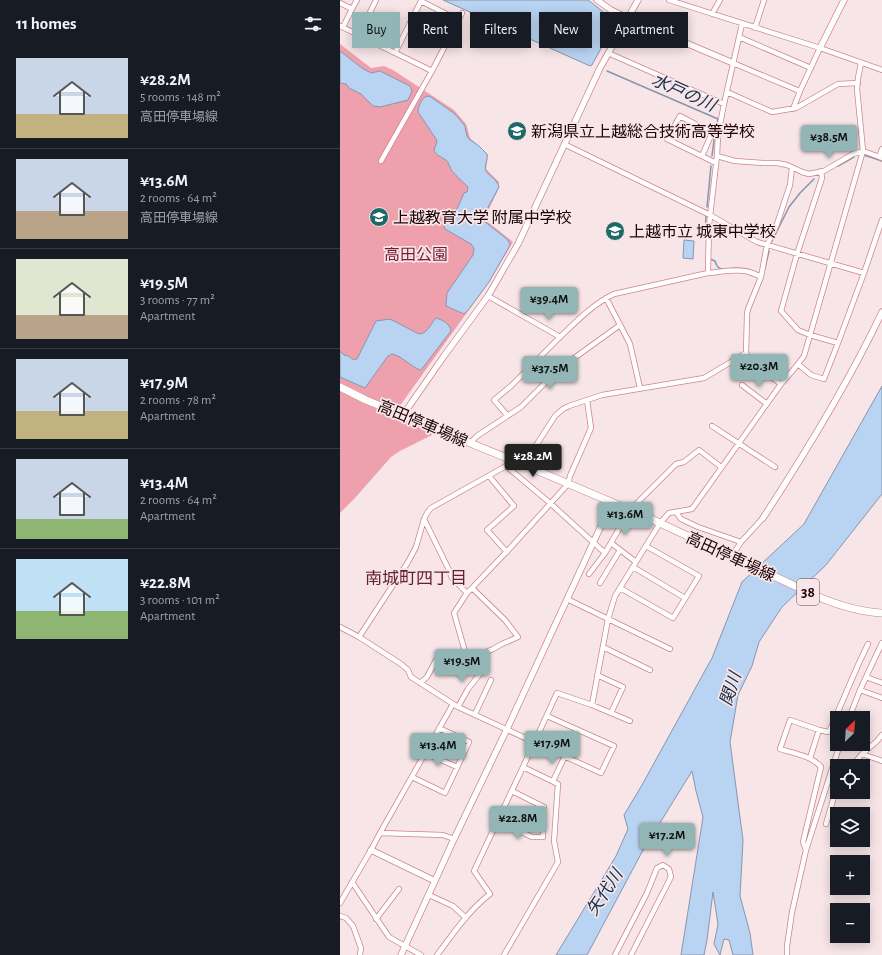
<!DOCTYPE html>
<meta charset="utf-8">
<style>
body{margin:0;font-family:"Alegreya Sans","Noto Sans JP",sans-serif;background:#20242c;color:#f1f3f6;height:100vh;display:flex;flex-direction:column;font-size:15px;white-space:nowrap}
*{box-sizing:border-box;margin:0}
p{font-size:13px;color:#9ea1a6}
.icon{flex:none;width:22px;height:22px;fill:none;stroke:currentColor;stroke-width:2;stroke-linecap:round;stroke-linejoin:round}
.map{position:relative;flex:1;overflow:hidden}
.side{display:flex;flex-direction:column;background:#171b24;width:340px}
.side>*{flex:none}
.top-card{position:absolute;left:12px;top:12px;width:380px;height:36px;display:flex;gap:8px}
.needle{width:26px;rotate:25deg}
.buttons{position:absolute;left:490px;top:711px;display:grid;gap:8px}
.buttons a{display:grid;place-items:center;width:40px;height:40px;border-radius:0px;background:#171b24;box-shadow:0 2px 10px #0003;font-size:20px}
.price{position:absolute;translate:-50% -34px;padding:0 9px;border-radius:4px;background:#92b5b5;color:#111;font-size:13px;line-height:26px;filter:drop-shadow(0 1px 2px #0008)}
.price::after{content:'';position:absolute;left:50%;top:24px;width:12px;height:9px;margin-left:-6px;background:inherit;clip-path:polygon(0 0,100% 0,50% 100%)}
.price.selected{background:#222;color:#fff}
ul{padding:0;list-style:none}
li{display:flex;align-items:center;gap:12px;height:100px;padding:0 16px}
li+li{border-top:1px solid #363941}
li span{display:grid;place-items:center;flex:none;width:112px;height:80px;border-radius:0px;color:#555}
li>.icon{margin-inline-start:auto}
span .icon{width:48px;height:48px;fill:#fffc;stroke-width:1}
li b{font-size:17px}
h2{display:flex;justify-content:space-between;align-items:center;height:48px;padding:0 16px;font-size:17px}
.chip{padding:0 14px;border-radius:0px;background:#171b24;box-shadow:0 2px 10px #0003;font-size:14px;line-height:36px}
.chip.selected{background:#92b5b5;color:#111}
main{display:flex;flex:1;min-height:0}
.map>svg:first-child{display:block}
.green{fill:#eea1ac}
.water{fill:#b9d4f2;stroke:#8a95ac}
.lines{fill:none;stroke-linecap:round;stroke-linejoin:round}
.stream{stroke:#8a95ac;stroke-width:1.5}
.minor-casing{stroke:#d3818e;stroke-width:6}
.tertiary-casing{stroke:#d3818e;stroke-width:7}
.primary-casing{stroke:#d3818e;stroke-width:8}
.minor{stroke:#fff;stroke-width:4.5}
.tertiary{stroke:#fff;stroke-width:5.5}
.primary{stroke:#fff;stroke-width:7}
.labels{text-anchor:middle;stroke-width:3.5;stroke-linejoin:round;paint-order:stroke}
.shield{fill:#f7e5e7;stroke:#5e464a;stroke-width:1}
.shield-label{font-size:15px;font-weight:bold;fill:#1c0207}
.poi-label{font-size:16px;fill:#1c0207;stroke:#f7e5e7;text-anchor:start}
.park-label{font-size:16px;fill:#761b33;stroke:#f7e5e7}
.street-label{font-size:16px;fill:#1c0207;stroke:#f7e5e7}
.water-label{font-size:17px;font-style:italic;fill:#122f4b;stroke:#f7e5e7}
.neighbourhood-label{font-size:17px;fill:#651f2f;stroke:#f7e5e7}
</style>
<main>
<section class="side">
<h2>11 homes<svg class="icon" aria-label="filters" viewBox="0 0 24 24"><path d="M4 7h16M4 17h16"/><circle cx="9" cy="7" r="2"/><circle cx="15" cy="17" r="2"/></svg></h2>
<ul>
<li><span style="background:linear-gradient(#c9d6e8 70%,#c2b280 0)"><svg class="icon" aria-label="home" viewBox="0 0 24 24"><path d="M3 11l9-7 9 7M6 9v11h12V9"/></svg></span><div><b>¥28.2M</b><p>5 rooms · 148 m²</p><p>高田停車場線</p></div></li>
<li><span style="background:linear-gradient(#c9d6e8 65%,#b9a48a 0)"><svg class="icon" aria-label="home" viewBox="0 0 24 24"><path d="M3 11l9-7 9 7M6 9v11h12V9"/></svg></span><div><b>¥13.6M</b><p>2 rooms · 64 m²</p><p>高田停車場線</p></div></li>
<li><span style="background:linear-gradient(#dfe7d0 70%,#b9a48a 0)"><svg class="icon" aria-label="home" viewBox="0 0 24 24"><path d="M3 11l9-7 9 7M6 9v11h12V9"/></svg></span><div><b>¥19.5M</b><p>3 rooms · 77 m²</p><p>Apartment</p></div></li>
<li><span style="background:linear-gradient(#c9d6e8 65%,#c2b280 0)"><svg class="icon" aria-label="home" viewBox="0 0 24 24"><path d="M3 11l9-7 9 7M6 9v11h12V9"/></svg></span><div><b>¥17.9M</b><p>2 rooms · 78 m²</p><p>Apartment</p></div></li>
<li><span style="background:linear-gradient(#c9d6e8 75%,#8fb573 0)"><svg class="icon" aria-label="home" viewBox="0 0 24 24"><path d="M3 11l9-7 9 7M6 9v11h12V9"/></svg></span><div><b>¥13.4M</b><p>2 rooms · 64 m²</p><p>Apartment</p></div></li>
<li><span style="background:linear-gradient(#bfe0f5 65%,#8fb573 0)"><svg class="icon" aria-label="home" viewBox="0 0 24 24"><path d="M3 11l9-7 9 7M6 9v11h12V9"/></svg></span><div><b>¥22.8M</b><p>3 rooms · 101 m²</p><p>Apartment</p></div></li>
</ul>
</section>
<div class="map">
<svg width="542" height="955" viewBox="0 0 542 955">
<rect width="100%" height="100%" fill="#f7e5e7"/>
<!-- green -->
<path class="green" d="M0,44l31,24 13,-2 9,4 61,40 12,14 4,14 18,17 -2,14 13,13 -1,8 -14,29 29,23 -24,40 -90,125 -3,10 35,16 1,2 -32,16 -9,6 -37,42 -14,14z"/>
<!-- water -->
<path class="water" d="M103,0h145l18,14 9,5v4l-23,42 -2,1z
M0,51l22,17 9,5 9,-2 30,15 2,5 -4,9 -28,7 -7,-1 -12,-12 -12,-6 -3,-4 -6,-1z
M87,96l4,1 24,17 10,12 2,10 2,3 10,7 8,8c1,5 -3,13 -1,17 4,6 11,8 13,16l-14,26 -1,8 23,18 3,5 -1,3 -20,35 -20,27 -5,5 -18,-8v-2l1,-11 26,-38 1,-7 -3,-4 -26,-15 -1,-2 14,-20 6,-14 3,-1 1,-5c-5,-5 -11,-10 -16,-16 -2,-3 -3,-8 -6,-11 -5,-3 -10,-5 -12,-10l3,-8 -1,-3 -18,-27c0,-6 4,-14 9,-16z
M344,240l10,1 -1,18 -10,-1z
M96,318c7,2 14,6 15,13l-30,39h-1c-10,-4 -18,-14 -28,-16l-4,2 -3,4 -20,28 -25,-11v-26l4,4 5,1c2,3 4,4 8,3l19,-38 14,-2 29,15c8,0 11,-9 16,-15z
M542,386v108l-56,71 -44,42 -23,35 -7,24 -14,29 -8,47 13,98 -3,56 10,37 3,22h-20l-4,-15 -5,-1 -4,16 -6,-11 4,-20 -5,-32 -6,48 -3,15h-23l22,-138 -7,-26 -4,-20 -50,81 -55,103h-31l60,-99 12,-27 -4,-14 18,-30 70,-127 30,-76 62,-58z"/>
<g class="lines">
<!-- stream -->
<path class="stream" d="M267,71l111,48 -3,13 -3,24
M524,155l18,6
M498,166l16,-9
M367,207l4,-41
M365,237l1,-21
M432,241l17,-34 11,-14 14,-14
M370,259l5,2c2,6 3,8 10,8
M425,268l4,-17"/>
<!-- minor casing -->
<g class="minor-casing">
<path id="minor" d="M329,0l151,48 62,22
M0,3l12,6 -9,18
M12,9l5,-9
M372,14l8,-14
M71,20l38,18
M0,26l92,45
M415,28l9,-28
M19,35l17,-35
M399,37l72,31
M55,53l26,-52 37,19
M268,53l116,51
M393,63l64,27 3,1 20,-43
M387,92l45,20 24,-4 42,-24 20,-1
M453,109l7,-18
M224,144l146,71 47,27 107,31
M362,156l10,-23 -32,-17 -13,23 49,24
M377,156l18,5 28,2h14l10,2 15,7 7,2 15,-3 29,-17 10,-3 19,7
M539,157l3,-8
M41,161l51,-90 30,-58
M481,171l1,7 -25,76 -16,57 17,19 12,5 28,8 26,-70 18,-53
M368,273l1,-48 8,-69 1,-21 6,-31 18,-80
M148,296l72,41c17,-16 33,-33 54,-43l94,-21c12,-1 30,-5 41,-1 4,1 8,3 12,5
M266,298l24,46 10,44
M458,364l13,11 13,4 14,-36
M441,384l-31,-23 -4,-8 1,-39 1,-5 13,-32 6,-32 10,-21 13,-39 2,-17
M402,385l25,19
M167,415l-13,-15 17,-14 49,-49
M372,426l63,41
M130,443l7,-7 44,-29 38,-38 61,-44
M177,462l14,-11 6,-7 18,-28 8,-7 6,-3 33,-11 102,-17 42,-25
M166,466l44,37 55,50
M149,476l25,30 -27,24 20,22
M336,512l5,7 17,8 43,15
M84,519l25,51 3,8 15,15
M271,543l25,19
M392,556l9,-14 22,-24
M293,567l52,31
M249,574l16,-21 25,-43 46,-46 8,-2 15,-12 22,17
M260,583l20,-33
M280,588l53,30 26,-42 -53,-30
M227,599l103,50
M0,627l19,10 42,27 7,6 3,7 47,30 143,66 13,-27 -67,-30
M19,637l49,-75 8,-15 8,-28 3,-6 4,-5 75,-42 5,-7
M542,643l-16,34 16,6
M263,647l47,23
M128,662l-14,-49 13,-20 5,-5 39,-41 57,-63 2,-8 21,-48 -4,-28
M257,675l26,12 -12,26
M526,677l-6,13 22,8
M80,683l7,-6 9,-17 20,11 21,-15 16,-7 9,-5 16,-7 -13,-17 -33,-32
M252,705l16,-86 7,-23 45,-73 9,-10 23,-4 89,-125 13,-15 10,-13 59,-205 -6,-62 1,-11 3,-15
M118,707l10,-18 15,-19
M135,714l16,-34
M509,718l11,-28
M479,730l9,2 2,-2 28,-65 10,-21
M85,753l32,14
M522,754l20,7
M512,766l10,-12 15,-13 5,-6
M72,777l33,16 24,-51 -30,-14
M213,781l12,-25
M158,821l34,16h11v-12l-4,-7 5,-11 -32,-16
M486,824l7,-24 4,-9
M40,833l63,2 11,4
M466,850l-3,-8 18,-75c-9,-11 -28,-14 -41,-18l10,-29 29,10 -9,28
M12,882l37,55 32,18
M89,895l24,11 13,12
M0,903l31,-53 9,-17 73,-129
M0,916l6,2 7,8 8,22 -1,7
M36,919l23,-30
M97,955c16,-21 32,-45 53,-61l-16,-23 49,-104 34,-74 35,12 38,16
M164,955l54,-93 -4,-21 4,-57 -35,-17
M275,955l32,-62 10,-25 6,-3 6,4 2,8 -40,78
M447,955v-9l5,-34 14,-62 34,-106"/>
</g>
<!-- tertiary casing -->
<g class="tertiary-casing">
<path id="tertiary" d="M257,0l14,10 16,8 106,45
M480,48l24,-48
M63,415l41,-59 44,-60 30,-52 82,-176 38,-68
M423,518c43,-66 85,-134 119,-206
M31,850l64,31
M61,955l53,-116 53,-110 105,-227"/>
</g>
<!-- primary casing -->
<g class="primary-casing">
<path id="primary" d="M0,387l26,13 104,43 47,19 132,56 172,80c20,8 40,14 61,15"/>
</g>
<!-- minor -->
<use href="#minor" class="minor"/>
<!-- tertiary -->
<use href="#tertiary" class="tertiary"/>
<!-- primary -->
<use href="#primary" class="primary"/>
</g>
<!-- icons -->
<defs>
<g id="school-disc" transform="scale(1)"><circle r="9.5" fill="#1d6965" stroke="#f7e5e7"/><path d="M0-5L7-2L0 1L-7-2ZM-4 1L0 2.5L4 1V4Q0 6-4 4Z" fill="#fff"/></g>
</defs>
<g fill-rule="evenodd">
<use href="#school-disc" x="177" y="131"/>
<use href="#school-disc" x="39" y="217"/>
<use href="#school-disc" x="275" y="231"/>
</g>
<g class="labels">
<!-- shield labels -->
<rect class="shield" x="457" y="579" width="22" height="26" rx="3"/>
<g class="shield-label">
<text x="468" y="597">38</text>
</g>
<!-- poi labels -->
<g class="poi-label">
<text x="191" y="137">新潟県立上越総合技術高等学校</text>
<text x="53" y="223">上越教育大学 附属中学校</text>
<text x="289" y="237">上越市立 城東中学校</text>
</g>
<!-- park labels -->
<g class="park-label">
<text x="76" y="260">高田公園</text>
</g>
<!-- street labels -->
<g class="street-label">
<text transform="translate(83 423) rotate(23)" y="6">高田停車場線</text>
<text transform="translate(391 556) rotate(25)" y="6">高田停車場線</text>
</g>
<!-- water labels -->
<g class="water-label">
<text transform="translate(344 92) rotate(24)" y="6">水戸の川</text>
<text transform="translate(390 689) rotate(-72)" y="6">関川</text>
<text transform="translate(264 892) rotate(-57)" y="6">矢代川</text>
</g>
<!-- neighbourhood labels -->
<g class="neighbourhood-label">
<text x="76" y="584">南城町四丁目</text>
</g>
</g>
</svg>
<div class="buttons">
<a><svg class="needle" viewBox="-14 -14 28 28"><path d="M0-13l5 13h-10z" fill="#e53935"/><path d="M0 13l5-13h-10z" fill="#9ea1a6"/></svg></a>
<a><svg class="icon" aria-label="locate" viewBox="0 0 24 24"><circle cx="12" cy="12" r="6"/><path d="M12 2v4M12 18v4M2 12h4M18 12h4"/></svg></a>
<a><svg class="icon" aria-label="layers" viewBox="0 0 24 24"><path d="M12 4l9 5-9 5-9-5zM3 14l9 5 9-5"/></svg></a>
<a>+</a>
<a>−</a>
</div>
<b class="price" style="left:489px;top:159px">¥38.5M</b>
<b class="price" style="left:209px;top:321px">¥39.4M</b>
<b class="price" style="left:419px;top:388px">¥20.3M</b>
<b class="price" style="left:210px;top:390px">¥37.5M</b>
<b class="price selected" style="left:193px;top:478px">¥28.2M</b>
<b class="price" style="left:285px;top:536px">¥13.6M</b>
<b class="price" style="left:122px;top:683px">¥19.5M</b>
<b class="price" style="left:212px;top:765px">¥17.9M</b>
<b class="price" style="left:98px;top:767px">¥13.4M</b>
<b class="price" style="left:178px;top:840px">¥22.8M</b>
<b class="price" style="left:327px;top:857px">¥17.2M</b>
<div class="top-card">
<a class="chip selected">Buy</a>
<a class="chip">Rent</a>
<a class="chip">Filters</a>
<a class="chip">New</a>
<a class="chip">Apartment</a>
</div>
</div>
</main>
